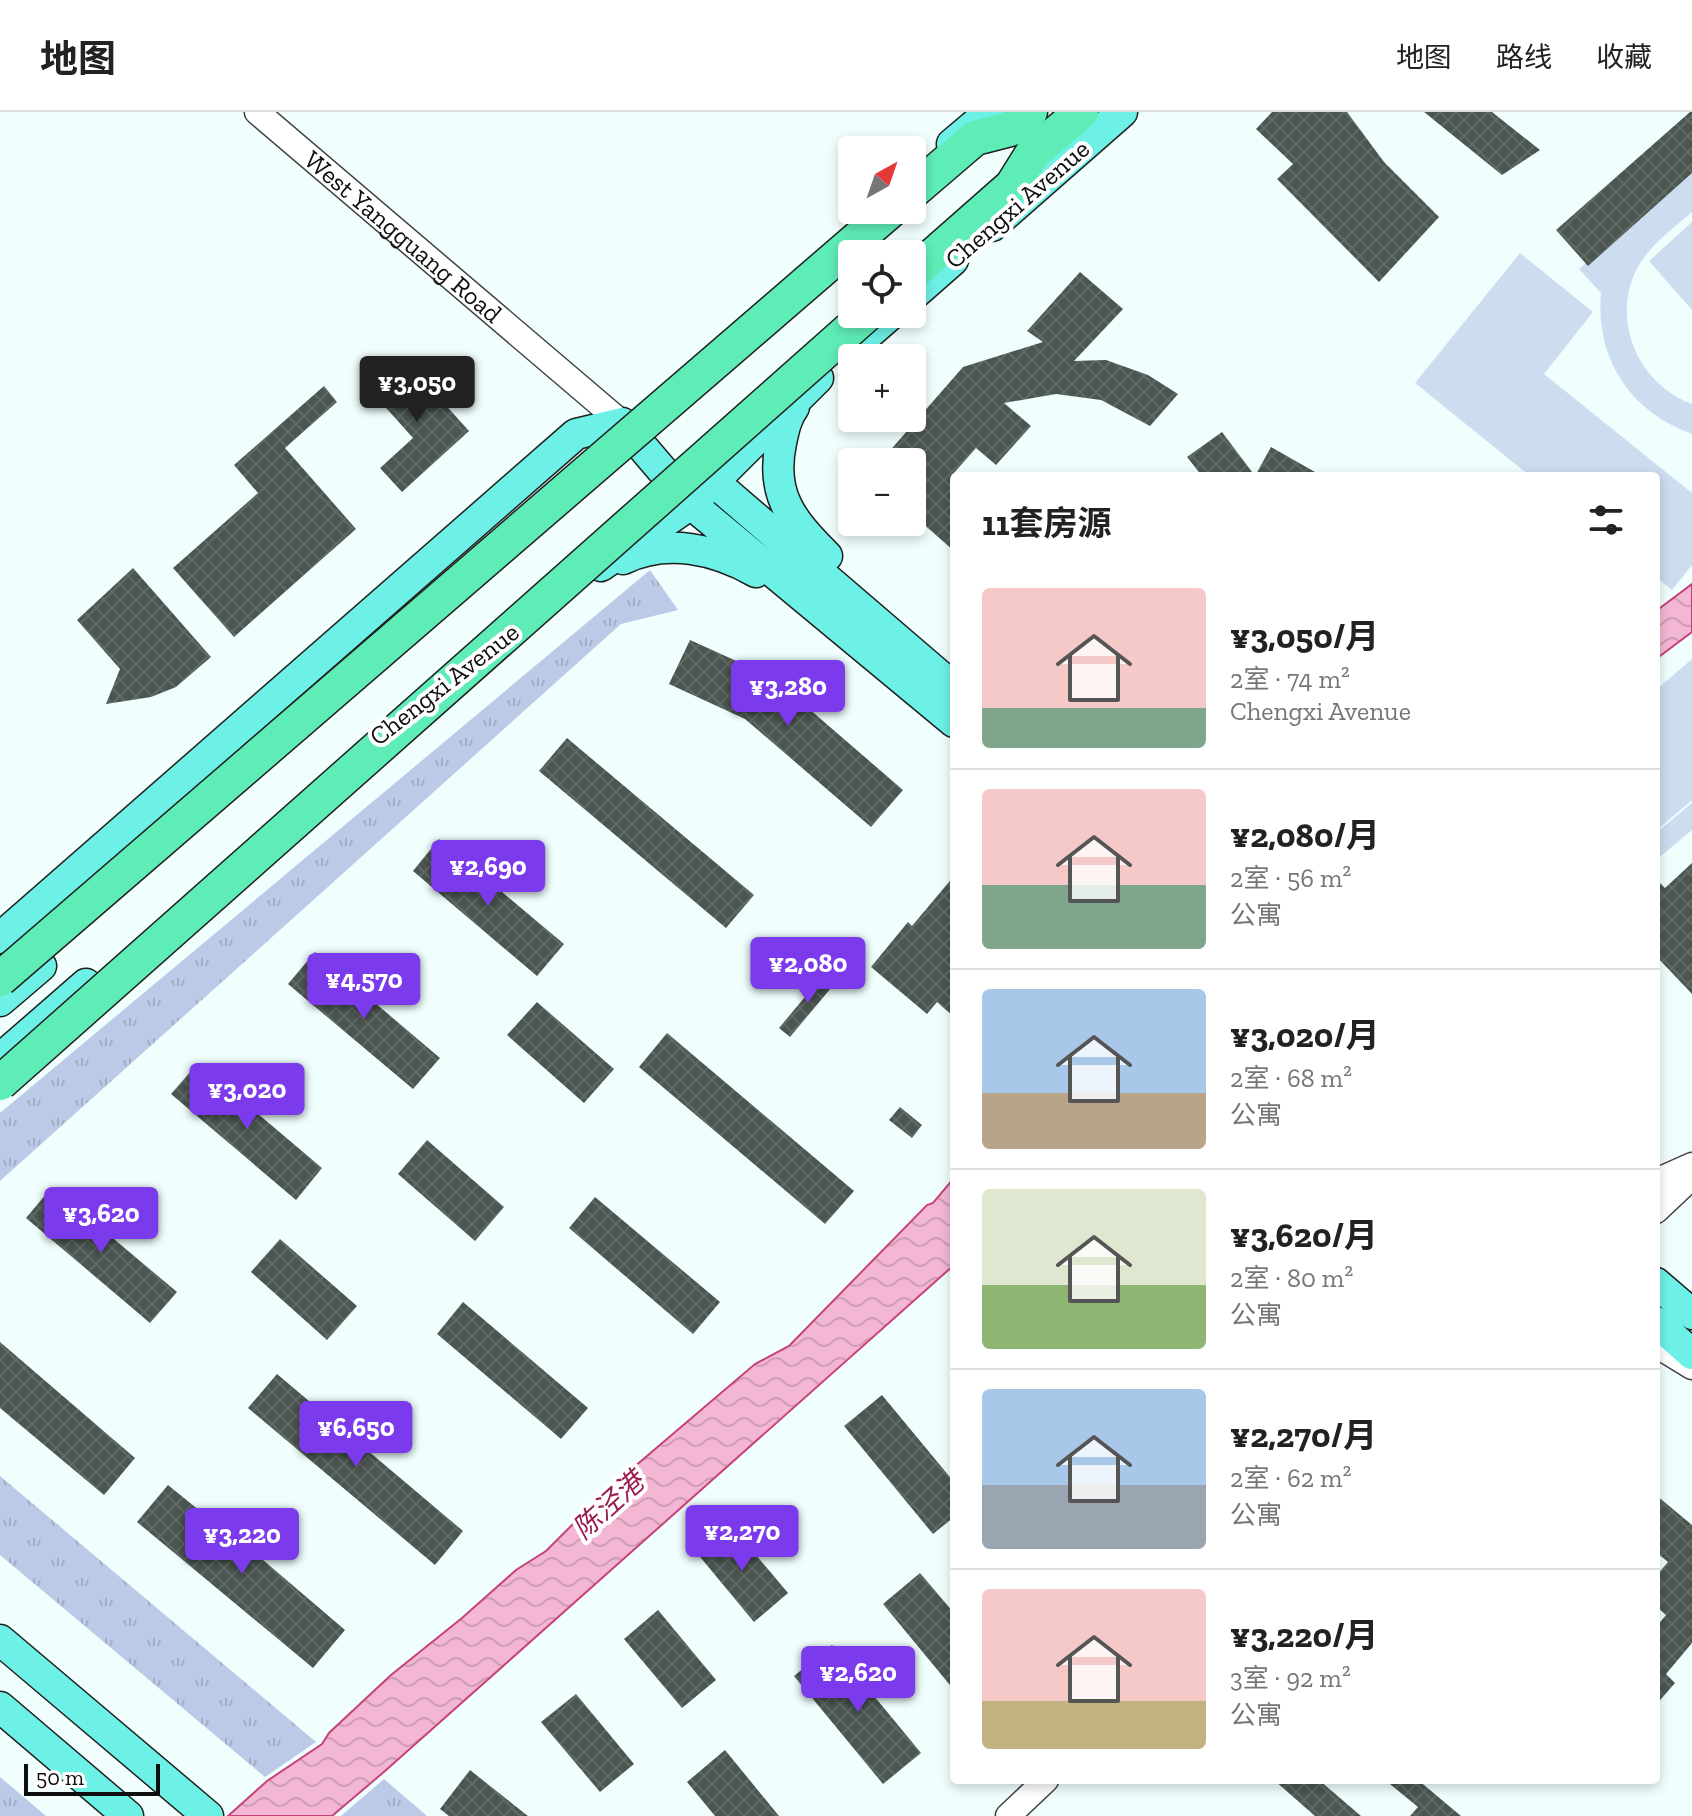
<!DOCTYPE html>
<html lang="zh">
<meta charset="utf-8">
<style>
body{margin:0;font-family:"Zilla Slab","Noto Sans SC",serif;background:#f2f2f2;color:#222;height:100vh;display:flex;flex-direction:column;font-size:30px;white-space:nowrap}
*{box-sizing:border-box;margin:0}
p{font-size:26px;color:#767676}
.icon{flex:none;width:44px;height:44px;fill:none;stroke:currentColor;stroke-width:2;stroke-linecap:round;stroke-linejoin:round}
.map{position:relative;flex:1;overflow:hidden}
.details{position:absolute;left:950px;top:360px;width:710px;height:1312px;display:flex;flex-direction:column;background:#fff;border-radius:8px;box-shadow:0 4px 12px #0003}
.details>*{flex:none}
.needle{width:52px;rotate:40deg}
.tools{position:absolute;left:838px;top:24px;display:grid;gap:16px}
.tools a{display:grid;place-items:center;width:88px;height:88px;border-radius:8px;background:#fff;box-shadow:0 4px 12px #0003;font-size:40px}
.scale{position:absolute;left:24px;bottom:20px;width:136px;box-sizing:border-box;padding-left:8px;border:4px solid #0e0e0e;border-top:0;font-size:22px;line-height:28px;white-space:nowrap;color:#0e0e0e;-webkit-text-stroke:6px #fff;paint-order:stroke}
.price{position:absolute;translate:-50% -68px;padding:0 18px;border-radius:8px;background:#7c3aed;color:#fff;font-size:26px;line-height:52px;filter:drop-shadow(0 2px 4px #0008)}
.price::after{content:'';position:absolute;left:50%;top:48px;width:24px;height:18px;margin-left:-12px;background:inherit;clip-path:polygon(0 0,100% 0,50% 100%)}
.price.selected{background:#222;color:#fff}
ul{padding:0;list-style:none}
li{display:flex;align-items:center;gap:24px;height:200px;padding:0 32px}
li+li{border-top:2px solid #e0e0e0}
li span{display:grid;place-items:center;flex:none;width:224px;height:160px;border-radius:8px;color:#555}
li>.icon{margin-inline-start:auto}
span .icon{width:96px;height:96px;fill:#fffc;stroke-width:1}
li b{font-size:34px}
h2{display:flex;justify-content:space-between;align-items:center;height:96px;padding:0 32px;font-size:34px}
header{display:flex;align-items:center;gap:48px;box-sizing:border-box;height:112px;padding:0 40px;background:#fff;border-bottom:2px solid #e0e0e0}
header strong{font-size:38px}
nav{display:flex;gap:44px;margin-inline-start:auto;font-size:28px}
.map>svg:first-child{display:block}
.grass{fill:url(#grass-tufts)}
.pitch{fill:#ccddef}
.water{fill:url(#water-waves);stroke:#c7427c;stroke-width:2}
.building{fill:url(#building-cross-hatch)}
.lines{fill:none;stroke-linecap:round;stroke-linejoin:round}
.minor-casing{stroke:#414141;stroke-width:27}
.major-casing{stroke:#1f1f1f;stroke-width:33}
.highway-casing{stroke:#1f1f1f;stroke-width:37}
.minor{stroke:#fff;stroke-width:24}
.major{stroke:#6df1e6;stroke-width:30}
.highway{stroke:#5fedb7;stroke-width:34}
.highway-bridge-casing{stroke:#1f1f1f;stroke-width:37;stroke-linecap:butt}
.highway-bridge{stroke:#5fedb7;stroke-width:34}
.labels{text-anchor:middle;stroke-width:8;stroke-linejoin:round;paint-order:stroke}
.street-label{font-size:26px;fill:#0e0e0e;stroke:#fff}
.water-label{font-size:28px;font-style:italic;fill:#9a1d50;stroke:#fff}
</style>
<header>
<strong>地图</strong>
<nav><a>地图</a><a>路线</a><a>收藏</a></nav>
</header>
<div class="map">
<svg width="1692" height="1704" viewBox="0 0 1692 1704">
<defs>
<pattern id="grass-tufts" width="24" height="20" patternUnits="userSpaceOnUse" patternTransform="scale(2)"><rect width="24" height="20" fill="#bbcbe7"/><path d="M3 7l-1-3M5 7V3M7 7l1-3M15 17l-1-3M17 17v-4M19 17l1-3" fill="none" stroke="#a0adc5"/></pattern>
<pattern id="water-waves" width="16" height="10" patternUnits="userSpaceOnUse" patternTransform="scale(2)"><rect width="16" height="10" fill="#f3b7d3"/><path d="M0 5q4-4 8 0t8 0" fill="none" stroke="#cf9cb4"/></pattern>
<pattern id="building-cross-hatch" width="8" height="8" patternUnits="userSpaceOnUse" patternTransform="scale(2)"><rect width="8" height="8" fill="#4b5651"/><path d="M0 0l8 8M0 8l8-8" fill="none" stroke="#616965"/></pattern>
</defs>
<rect width="100%" height="100%" fill="#f0fefe"/>
<!-- grass -->
<path class="grass" d="M650,458l28,40 -57,14 -621,557v-68z
M0,1364l316,266 -51,35 -265,-222z
M0,1665l46,39h-46z
M384,1667l43,37h-86z"/>
<!-- pitch -->
<path class="pitch" d="M1692,56v44c-18,16 -40,31 -53,53 -30,52 -2,119 53,139v30c-62,-22 -97,-76 -91,-141l-22,-24z
M1692,110v88l-43,-49z
M1520,141l73,59 -49,62 148,119v72l-20,25 -16,-13v-101h-126l-115,-93z
M1692,547v141l-36,31v-141z
M1692,691v27l-36,30v-27z"/>
<!-- water -->
<path class="water" d="M1692,472v48l-36,27v-48z
M954,1066v87l-569,506 -53,45h-104l39,-35 55,-37 7,-11 62,-58 71,-57 54,-48 30,-19 61,-61 94,-80 54,-46 34,-18 138,-141 6,-2z"/>
<!-- building -->
<path class="building" d="M1272,0h75l37,50 55,55 -60,65 -102,-103 16,-15 -37,-35z
M1424,0h68l48,38 -38,25z
M1690,0h2v61l-104,93 -32,-36z
M1080,160l43,37 -49,52 32,-1 42,15 30,19 -28,32 -49,-26 -45,-6 -52,9 27,23 -35,39 -20,-17 -22,25v78l-42,-37v-52h-32l83,-95 80,-25 -16,-11z
M405,248l64,71 -67,61 -22,-24 33,-30 -42,-47z
M324,274l13,16 -52,46 71,81 -122,108 -61,-69 85,-75 -24,-28z
M1222,320l33,44 16,-29 51,29h-120l-15,-19z
M133,456l78,89 -35,30 -25,10 -45,7 14,-35 -43,-49z
M690,528l82,37 131,113 -32,37 -126,-108 -76,-35z
M567,626l187,157 -28,33 -187,-157z
M439,727l125,105 -27,32 -124,-105z
M1692,751v131l-36,-38v-77l9,9z
M954,764v141l-17,-15 -10,12 -56,-47 37,-45 4,4z
M315,840l125,106 -27,31 -125,-105z
M825,861l11,9 -46,55 -11,-9z
M537,890l77,67 -30,34 -77,-68z
M667,921l187,158 -29,33 -186,-157z
M198,951l124,105 -26,32 -125,-106z
M900,995l22,18 -10,13 -23,-18z
M427,1028l77,67 -29,34 -77,-67z
M52,1075l125,105 -27,31 -124,-105z
M595,1085l125,105 -27,32 -124,-106z
M280,1127l77,67 -30,34 -76,-68z
M463,1190l125,106 -27,31 -124,-105z
M0,1230l135,116 -31,37 -104,-87z
M277,1262l186,157 -28,34 -187,-157z
M882,1283l72,87v35l-21,17 -89,-108z
M168,1373l58,47 2,-2 117,100 -32,38 -176,-146z
M1656,1383l36,30v118l-26,31 9,9 -19,22v-78l10,-12 -10,-9v-30l12,-14 -12,-10z
M730,1412l58,69 -34,29 -58,-70z
M920,1461l34,40v77l-71,-86z
M658,1498l58,70 -34,28 -58,-69z
M832,1533l89,108 -38,31 -89,-108z
M576,1582l58,70 -34,28 -59,-70z
M725,1638l54,66h-64l-28,-34z
M470,1658l58,46h-79l-9,-7z
M1274,1668h45l42,36h-46z
M1385,1668h33l43,36h-51l8,-9z"/>
<g class="lines">
<!-- minor casing -->
<g class="minor-casing">
<g id="minor">
<path id="s1" d="M257,0l365,311"/>
<path d="M1656,1069l36,-16"/>
<path d="M1656,1099l36,-34"/>
<path d="M1656,1233l36,22"/>
<path d="M1008,1704l38,-36"/>
</g>
</g>
<!-- major casing -->
<g class="major-casing">
<path id="major" d="M952,32l38,-32
M992,114l130,-114
M912,184l41,-36
M851,237l40,-35
M794,295c-8,11 -10,22 -13,36 -11,52 11,78 46,113
M622,311l69,81 263,218
M698,360l16,10 240,206
M623,447c44,-21 92,-10 133,13
M601,454l90,-62 127,-126
M0,826l576,-504 46,-11
M0,889l41,-35
M0,947l86,-75
M1656,1171l36,31
M1656,1210l36,32
M0,1528l208,176
M0,1595l128,109"/>
</g>
<!-- highway casing -->
<g class="highway-casing">
<path id="highway" d="M912,80l63,-54 35,-9 20,-17
M912,162l100,-88 20,-32 49,-42"/>
</g>
<!-- minor -->
<use href="#minor" class="minor"/>
<!-- major -->
<use href="#major" class="major"/>
<!-- highway -->
<use href="#highway" class="highway"/>
<!-- highway-bridge casing -->
<g class="highway-bridge-casing">
<path id="highway-bridge" d="M0,867l891,-769
M0,971l867,-769"/>
</g>
<!-- highway-bridge -->
<use href="#highway-bridge" class="highway-bridge"/>
</g>
<g class="labels">
<!-- street labels -->
<g class="street-label">
<text transform="translate(1017 92) rotate(-41)" y="9">Chengxi Avenue</text>
<text dy="9" stroke="none"><textPath href="#s1" startOffset="192">West Yangguang Road</textPath></text>
<text transform="translate(444 572) rotate(-38)" y="9">Chengxi Avenue</text>
</g>
<!-- water labels -->
<g class="water-label">
<text transform="translate(608 1393) rotate(-42)" y="10">陈泾港</text>
</g>
</g>
</svg>
<div class="tools">
<a><svg class="needle" viewBox="-14 -14 28 28"><path d="M0-13l5 13h-10z" fill="#e53935"/><path d="M0 13l5-13h-10z" fill="#767676"/></svg></a>
<a><svg class="icon" aria-label="locate" viewBox="0 0 24 24"><circle cx="12" cy="12" r="6"/><path d="M12 2v4M12 18v4M2 12h4M18 12h4"/></svg></a>
<a>+</a>
<a>−</a>
</div>
<div class="scale">50 m</div>
<b class="price selected" style="left:417px;top:312px">¥3,050</b>
<b class="price" style="left:788px;top:616px">¥3,280</b>
<b class="price" style="left:488px;top:796px">¥2,690</b>
<b class="price" style="left:808px;top:893px">¥2,080</b>
<b class="price" style="left:364px;top:909px">¥4,570</b>
<b class="price" style="left:247px;top:1019px">¥3,020</b>
<b class="price" style="left:101px;top:1143px">¥3,620</b>
<b class="price" style="left:356px;top:1357px">¥6,650</b>
<b class="price" style="left:742px;top:1461px">¥2,270</b>
<b class="price" style="left:242px;top:1464px">¥3,220</b>
<b class="price" style="left:858px;top:1602px">¥2,620</b>
<section class="details">
<h2>11套房源<svg class="icon" aria-label="filters" viewBox="0 0 24 24"><path d="M4 7h16M4 17h16"/><circle cx="9" cy="7" r="2"/><circle cx="15" cy="17" r="2"/></svg></h2>
<ul>
<li><span style="background:linear-gradient(#f6c9c9 75%,#7fa58c 0)"><svg class="icon" aria-label="home" viewBox="0 0 24 24"><path d="M3 11l9-7 9 7M6 9v11h12V9"/></svg></span><div><b>¥3,050/月</b><p>2室 · 74 m²</p><p>Chengxi Avenue</p></div></li>
<li><span style="background:linear-gradient(#f6c9c9 60%,#7fa58c 0)"><svg class="icon" aria-label="home" viewBox="0 0 24 24"><path d="M3 11l9-7 9 7M6 9v11h12V9"/></svg></span><div><b>¥2,080/月</b><p>2室 · 56 m²</p><p>公寓</p></div></li>
<li><span style="background:linear-gradient(#a9c7e8 65%,#b9a48a 0)"><svg class="icon" aria-label="home" viewBox="0 0 24 24"><path d="M3 11l9-7 9 7M6 9v11h12V9"/></svg></span><div><b>¥3,020/月</b><p>2室 · 68 m²</p><p>公寓</p></div></li>
<li><span style="background:linear-gradient(#dfe7d0 60%,#8fb573 0)"><svg class="icon" aria-label="home" viewBox="0 0 24 24"><path d="M3 11l9-7 9 7M6 9v11h12V9"/></svg></span><div><b>¥3,620/月</b><p>2室 · 80 m²</p><p>公寓</p></div></li>
<li><span style="background:linear-gradient(#a9c7e8 60%,#9aa5b1 0)"><svg class="icon" aria-label="home" viewBox="0 0 24 24"><path d="M3 11l9-7 9 7M6 9v11h12V9"/></svg></span><div><b>¥2,270/月</b><p>2室 · 62 m²</p><p>公寓</p></div></li>
<li><span style="background:linear-gradient(#f6c9c9 70%,#c2b280 0)"><svg class="icon" aria-label="home" viewBox="0 0 24 24"><path d="M3 11l9-7 9 7M6 9v11h12V9"/></svg></span><div><b>¥3,220/月</b><p>3室 · 92 m²</p><p>公寓</p></div></li>
</ul>
</section>
</div>
